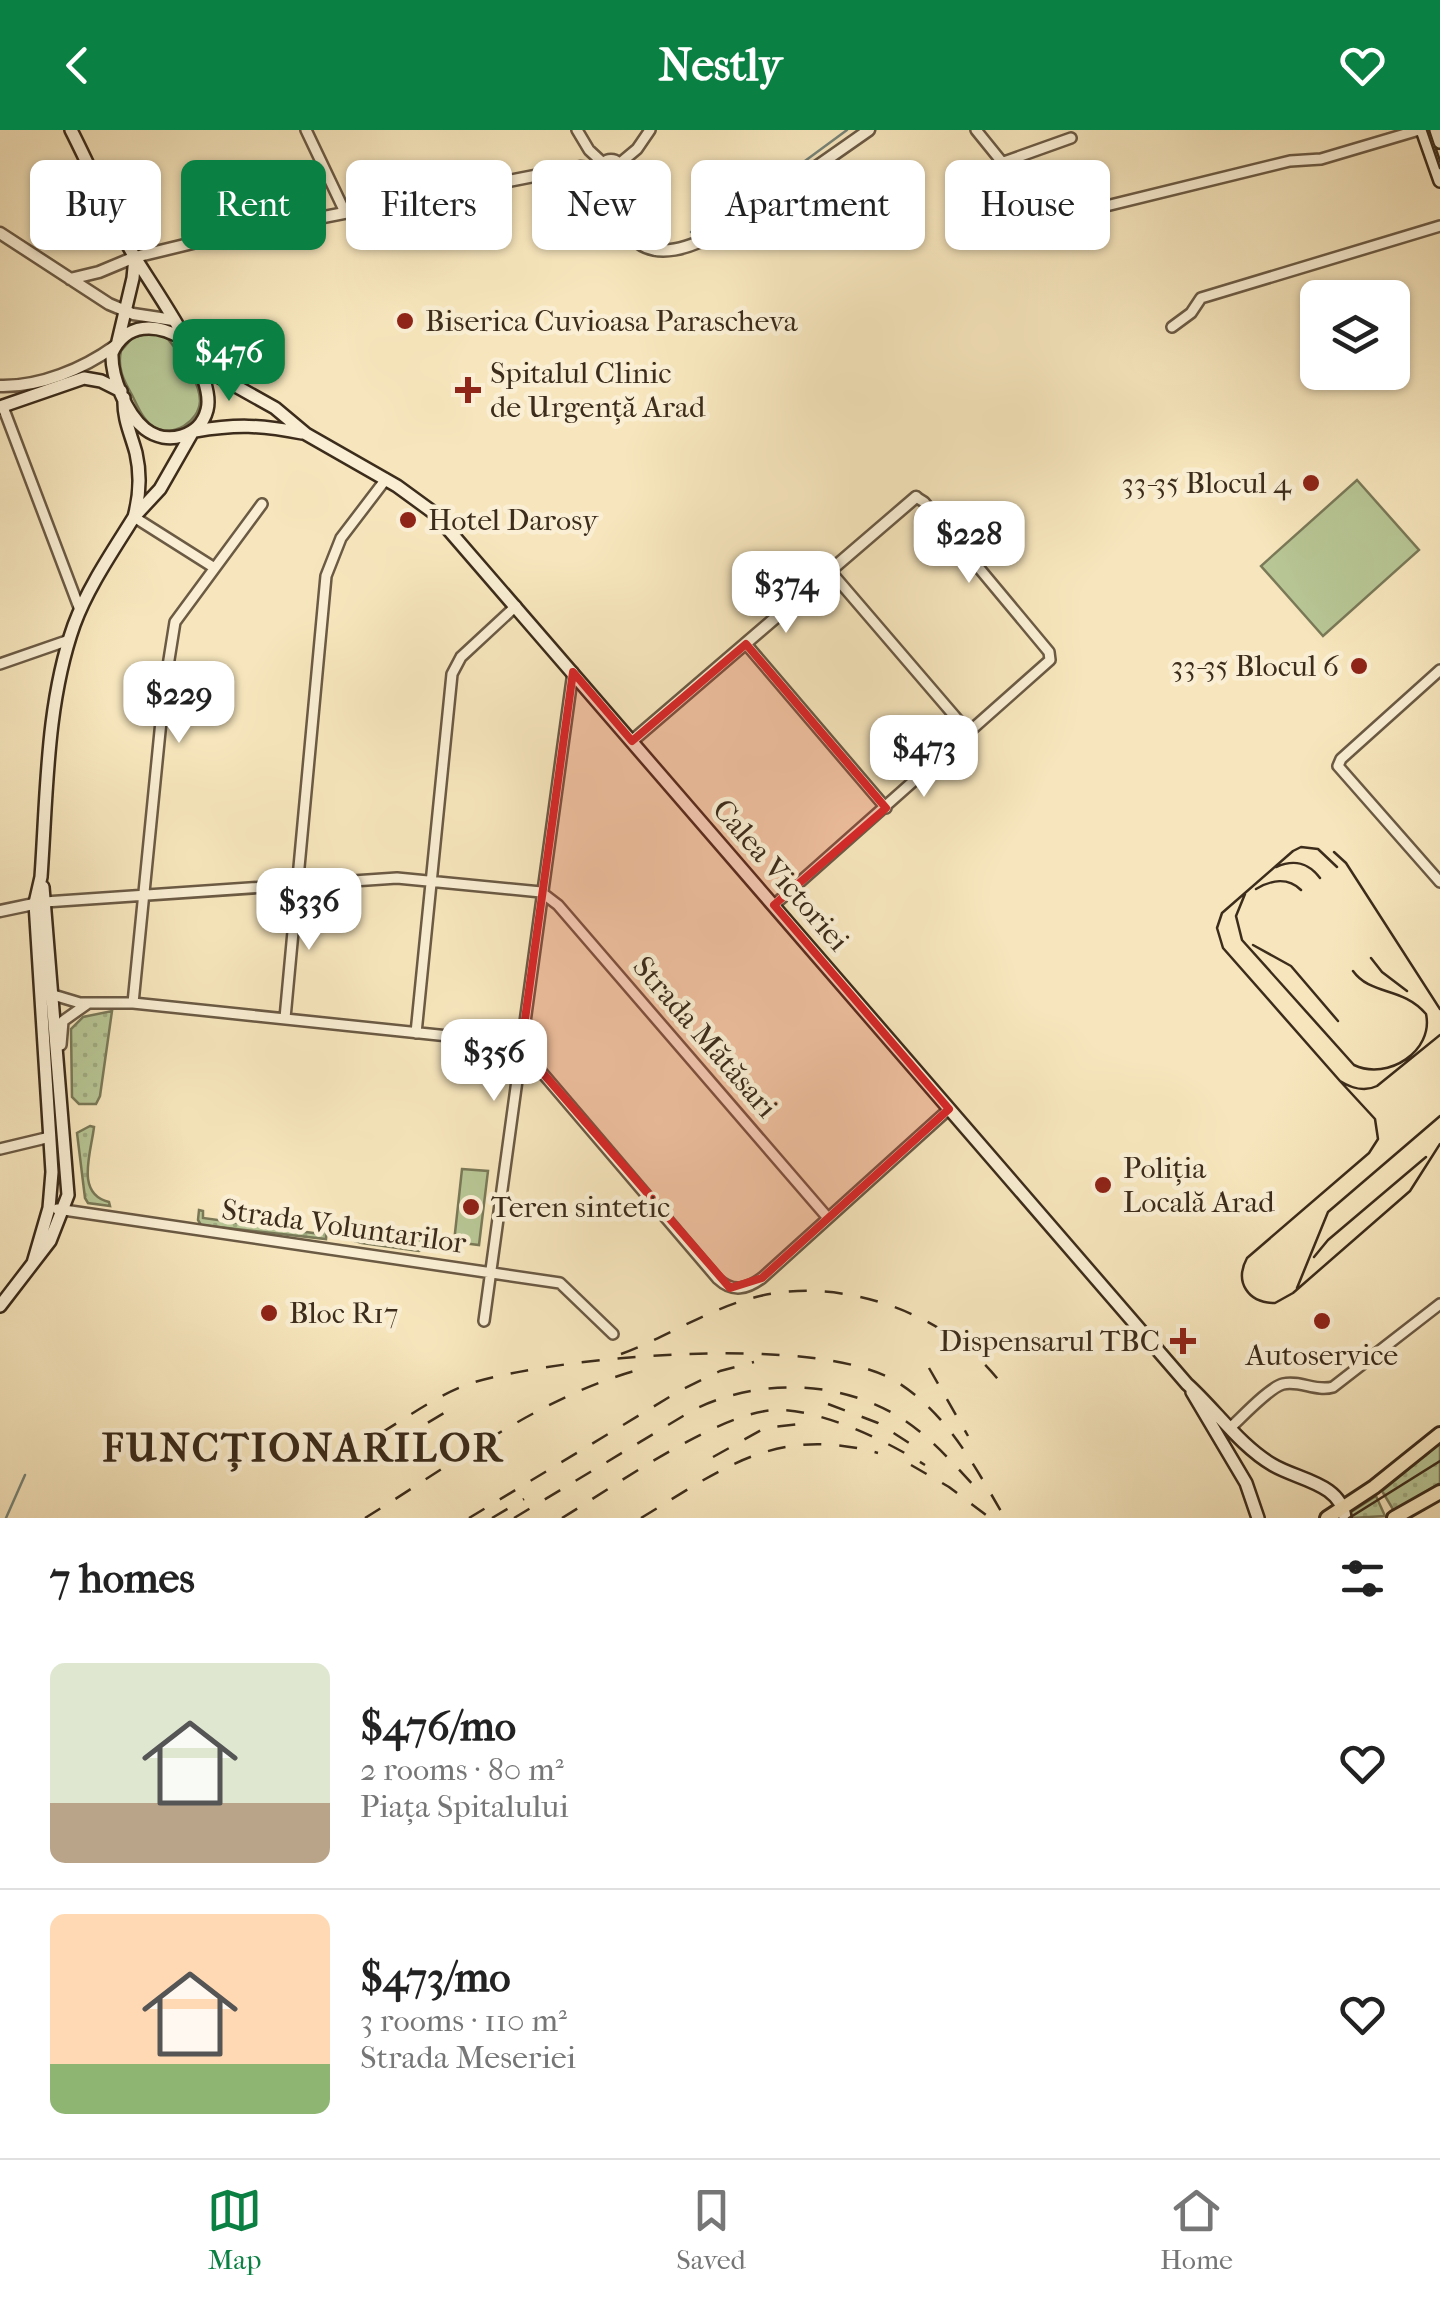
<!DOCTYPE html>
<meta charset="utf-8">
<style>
body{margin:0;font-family:"IM FELL French Canon",serif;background:#f2f2f2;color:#222;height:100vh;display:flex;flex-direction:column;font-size:38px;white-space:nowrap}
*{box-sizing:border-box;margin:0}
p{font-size:32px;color:#767676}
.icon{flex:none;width:55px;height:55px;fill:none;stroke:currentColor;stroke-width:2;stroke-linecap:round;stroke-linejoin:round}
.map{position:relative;height:1388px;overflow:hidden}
.side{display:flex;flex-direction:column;background:#fff;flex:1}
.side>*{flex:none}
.top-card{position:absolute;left:30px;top:30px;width:1380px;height:90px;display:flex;gap:20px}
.tools{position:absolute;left:1300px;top:150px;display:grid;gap:20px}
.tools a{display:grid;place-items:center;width:110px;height:110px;border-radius:15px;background:#fff;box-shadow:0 2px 8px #0004;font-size:50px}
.price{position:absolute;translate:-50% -85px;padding:0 22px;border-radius:20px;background:#fff;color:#222;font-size:32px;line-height:65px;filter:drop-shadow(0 2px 5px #0008)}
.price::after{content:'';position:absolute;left:50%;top:60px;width:30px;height:22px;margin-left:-15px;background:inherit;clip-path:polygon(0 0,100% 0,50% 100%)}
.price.on{background:#0b8043;color:#fff}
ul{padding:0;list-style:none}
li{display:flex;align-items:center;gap:30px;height:250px;padding:0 50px}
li+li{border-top:2px solid #e0e0e0}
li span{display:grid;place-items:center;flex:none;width:280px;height:200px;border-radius:15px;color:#555}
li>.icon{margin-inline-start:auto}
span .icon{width:120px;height:120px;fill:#fffc;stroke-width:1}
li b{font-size:42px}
h2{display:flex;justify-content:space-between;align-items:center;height:120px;padding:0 50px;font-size:42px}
.tag{padding:0 35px;border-radius:15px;background:#fff;box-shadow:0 2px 8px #0004;font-size:35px;line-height:90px}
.tag.on{background:#0b8043;color:#fff}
header{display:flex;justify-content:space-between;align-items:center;height:130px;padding:0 50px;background:#0b8043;color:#fff;font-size:45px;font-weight:800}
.tab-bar{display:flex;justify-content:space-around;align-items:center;height:140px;border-top:2px solid #e0e0e0;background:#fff;font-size:28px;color:#767676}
.tab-bar a{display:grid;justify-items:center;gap:5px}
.tab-bar .on{color:#0b8043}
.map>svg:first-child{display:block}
.grass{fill:url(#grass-dots);stroke:#7a7958;stroke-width:2.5}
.green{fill:#b8c695;stroke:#7a7958;stroke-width:2.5}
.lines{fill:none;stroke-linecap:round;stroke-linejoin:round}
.stream{stroke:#778478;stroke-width:2.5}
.minor-casing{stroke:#6b5a44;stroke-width:14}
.tertiary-casing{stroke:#6b5a44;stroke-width:15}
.secondary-casing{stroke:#3c2c1b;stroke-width:16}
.primary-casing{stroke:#3c2c1b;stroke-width:18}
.minor{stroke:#faefd4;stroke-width:9}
.tertiary{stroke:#faefd4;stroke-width:10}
.secondary{stroke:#faefd4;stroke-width:11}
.primary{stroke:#f7e6bd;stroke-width:12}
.tram{stroke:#3c2c1b;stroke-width:2.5}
.rail{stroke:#3c2c1b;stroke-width:2.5;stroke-dasharray:18 18;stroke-linecap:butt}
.marked{fill:#d62828;fill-opacity:0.2;stroke:#d62828;stroke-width:8;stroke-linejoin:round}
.poi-dot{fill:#8f2418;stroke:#faefd4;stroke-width:4}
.labels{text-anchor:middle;stroke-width:9;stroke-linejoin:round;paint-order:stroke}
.poi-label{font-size:30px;fill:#3c2c1b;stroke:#faefd4;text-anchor:start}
.street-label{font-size:30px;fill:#3c2c1b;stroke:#faefd4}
.district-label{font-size:40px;font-weight:bold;letter-spacing:2.5px;fill:#3c2c1b;stroke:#faefd4}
</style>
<header><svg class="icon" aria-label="back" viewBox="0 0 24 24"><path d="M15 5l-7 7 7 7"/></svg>Nestly<svg class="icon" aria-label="heart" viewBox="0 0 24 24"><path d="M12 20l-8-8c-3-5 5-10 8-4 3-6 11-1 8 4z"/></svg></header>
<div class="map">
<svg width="1440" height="1388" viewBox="0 0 1440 1388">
<defs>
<pattern id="grass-dots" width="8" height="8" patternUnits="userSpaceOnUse" patternTransform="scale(2.5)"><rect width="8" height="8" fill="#b8c695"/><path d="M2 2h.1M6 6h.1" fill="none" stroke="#9faa80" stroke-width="1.8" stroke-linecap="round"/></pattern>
</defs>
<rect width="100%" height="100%" fill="#f7e6bd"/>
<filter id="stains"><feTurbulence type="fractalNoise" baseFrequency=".002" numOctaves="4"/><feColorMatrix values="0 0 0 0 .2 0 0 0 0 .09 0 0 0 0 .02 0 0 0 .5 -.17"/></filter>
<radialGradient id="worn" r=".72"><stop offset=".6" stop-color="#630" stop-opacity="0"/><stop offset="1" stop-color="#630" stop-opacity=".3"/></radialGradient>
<!-- grass -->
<path class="grass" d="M112,881l-12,85 -4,8h-17l-7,-7 -1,-68 12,-12z
M90,996l4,1c-3,26 -19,67 15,75l1,4 -22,-3 -3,-5 -8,-65z
M199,1080l4,1v7l118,16 2,-8h4l-1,13 -125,-14 -3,-5z
M356,1102l76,9 2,2 -15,8 -57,-8 -7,-2z
M1440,1313v40l-46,28 -12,-20z
M1376,1366l9,20 -33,2 -1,-6z"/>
<!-- green -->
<path class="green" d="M148,203l12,1 8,5c12,15 32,42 32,62 -1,21 -27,37 -46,26 -11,-6 -17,-22 -22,-32 -8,-14 -15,-27 -11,-44l11,-13z
M1357,350l62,70 -96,86 -62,-70z
M462,1039l26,2 -9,74 -25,-3z"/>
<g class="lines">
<!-- stream -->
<path class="stream" d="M691,102l103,-63 53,-39
M6,1388l19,-43"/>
<!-- minor casing -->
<g class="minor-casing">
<path id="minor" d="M306,0l39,82
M577,0l12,20 14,13
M976,0l73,90 241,-59 31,-2 98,-29
M1001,33l70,-25
M619,34l18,-15 13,-19
M1172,197l19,-14 10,-15 239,-72
M3,277l77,203
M134,387l79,50
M831,442l139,162
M746,514l140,164
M0,534l69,-24
M1440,540l-99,89 -3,7 102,116
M45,772l352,-24 144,14 17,13 270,313
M774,775l276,-245 -1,-8 -125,-150 -8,-5
M50,864l30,9h53l344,36 44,9 197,231c15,14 29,10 44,-1l187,-169
M133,873l31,-312 11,-69 87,-118
M285,888l41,-442 15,-38 45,-59
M416,903l36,-359 9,-17 55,-51
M61,915l2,-24 24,-17
M0,1019l50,-12
M57,1079l503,74 53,51
M484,1191l89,-649
M1231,1297c11,-10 39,-40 52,-43 17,-4 33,8 50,3l107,-83"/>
</g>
<!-- tertiary casing -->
<g class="tertiary-casing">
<path id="tertiary" d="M601 40a10 10 0 1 1 20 0a10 10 0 1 1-20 0Z
M611,50c15,125 109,54 168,13 30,-21 60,-42 90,-63
M0,103l109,71 24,10 40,6
M70,149l29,-7 36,-15 66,-16 379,-74 21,2
M0,256c40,1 83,-17 115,-40
M632,611l284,-244
M0,781l43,-9"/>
</g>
<!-- secondary casing -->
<g class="secondary-casing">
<path id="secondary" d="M71,0c21,41 39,85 62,124 19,33 84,120 74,156 -7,27 -40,36 -62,19 -19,-15 -34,-53 -33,-76 14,-31 45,-30 71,-14
M1422,0l18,51
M1436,0l4,12
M118,211l15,-63 2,-21
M200,236l75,42 31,26 91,52 37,27 753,871c28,25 53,62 86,81 25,15 68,18 72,53
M0,277l84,-29 17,3 20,10
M195,301c42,-7 65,-6 107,2
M134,387l26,-28 32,-56
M33,1133l16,-55 3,-36 -17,-269 6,-26c6,-84 5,-173 33,-252 14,-38 39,-74 60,-108 6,-22 7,-42 2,-64 -5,-19 -13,-34 -12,-55
M0,1176l50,-65 18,-46 -25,-308
M1192,1262l54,91 12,35"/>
</g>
<!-- primary casing -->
<g class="primary-casing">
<path id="primary" d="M1327,1388l47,-31 66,-53
M1394,1388l46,-26"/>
</g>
<!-- minor -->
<use href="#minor" class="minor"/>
<!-- tertiary -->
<use href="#tertiary" class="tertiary"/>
<!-- secondary -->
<use href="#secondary" class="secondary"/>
<!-- primary -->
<use href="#primary" class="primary"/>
<!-- tram -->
<path class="tram" d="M1427,0l13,38
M1334,722l12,11 94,146
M1276,737c18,-8 32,-5 44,11
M1337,737l-19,-18 -17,-2 -8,4 -71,62 -5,15 6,20 117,133c11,7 25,11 37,5l63,-51
M1256,759c15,-9 32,-12 45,1
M1245,764l-9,22 6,24 112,125c34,16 80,-14 72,-51 -24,-28 -55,-18 -73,-43
M1253,815l38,21 47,55
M1371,828l11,14 25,19
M1340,951l35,38 3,20 -9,14 -122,105c-13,24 1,45 28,45l18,-10 117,-102 30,-47
M1314,1127l14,-17 98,-83
M1297,1158l31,-76 112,-96
M1349,1388l91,-57"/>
<!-- rail -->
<path class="rail" d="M621,1224c46,-17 87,-45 135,-57 86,-22 195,17 247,89
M929,1238l39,68
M828,1274l50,19 39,25
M381,1303c30,-18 61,-41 94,-51 89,-26 343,-49 422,0 51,32 78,85 108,136
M397,1311l47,-28
M713,1327l52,-29 34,-4
M911,1335l38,22 41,31
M365,1388c90,-55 176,-123 280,-150
M469,1388l212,-128 39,-19 34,-9
M492,1388l32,-19
M514,1388l179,-108c63,-31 141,-31 203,5 31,18 56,47 80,73
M562,1388c53,-32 153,-104 212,-108 45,-2 113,31 151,55
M641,1388c83,-50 135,-93 237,-65"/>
</g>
<!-- marked area -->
<path class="marked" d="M746,514l140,164 -112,97 175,204 -187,169 -32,10 -209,-240 52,-376 59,69z"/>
<!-- markers -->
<g class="poi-dot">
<circle cx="405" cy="191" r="10"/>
<path d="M463 245h10v10h10v10h-10v10h-10v-10h-10v-10h10z"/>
<circle cx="1311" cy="353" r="10"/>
<circle cx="408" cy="390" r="10"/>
<circle cx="1359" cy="536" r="10"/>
<circle cx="1103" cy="1055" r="10"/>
<circle cx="471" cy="1077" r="10"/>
<circle cx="269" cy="1183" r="10"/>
<circle cx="1322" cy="1191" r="10"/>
<path d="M1178 1196h10v10h10v10h-10v10h-10v-10h-10v-10h10z"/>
</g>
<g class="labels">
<!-- poi labels -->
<g class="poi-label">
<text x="425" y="201">Biserica Cuvioasa Parascheva</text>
<text x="490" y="253">Spitalul Clinic<tspan x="490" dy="34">de Urgență Arad</tspan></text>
<text x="1291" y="363" text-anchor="end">33-35 Blocul 4</text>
<text x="428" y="400">Hotel Darosy</text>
<text x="1339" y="546" text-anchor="end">33-35 Blocul 6</text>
<text x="1123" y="1048">Poliția<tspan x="1123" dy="34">Locală Arad</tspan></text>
<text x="491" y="1087">Teren sintetic</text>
<text x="289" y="1193">Bloc R17</text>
<text x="1160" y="1221" text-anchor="end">Dispensarul TBC</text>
<text x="1322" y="1235" text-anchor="middle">Autoservice</text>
</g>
<!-- street labels -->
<g class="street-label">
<text transform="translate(781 745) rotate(49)" y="10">Calea Victoriei</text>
<text transform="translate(705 907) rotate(49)" y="10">Strada Mătăsari</text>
<text transform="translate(344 1096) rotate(8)" y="10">Strada Voluntarilor</text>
</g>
<!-- district labels -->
<g class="district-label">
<text x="303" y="1331">FUNCȚIONARILOR</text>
</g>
</g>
<rect width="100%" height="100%" filter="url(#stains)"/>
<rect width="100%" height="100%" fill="url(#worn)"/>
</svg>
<div class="tools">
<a><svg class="icon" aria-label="layers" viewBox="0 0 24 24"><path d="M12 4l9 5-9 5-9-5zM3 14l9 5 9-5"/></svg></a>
</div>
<b class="price on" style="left:229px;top:274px">$476</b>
<b class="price" style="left:969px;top:456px">$228</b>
<b class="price" style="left:786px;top:506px">$374</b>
<b class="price" style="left:179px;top:616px">$229</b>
<b class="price" style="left:924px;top:670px">$473</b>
<b class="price" style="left:309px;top:823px">$336</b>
<b class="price" style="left:494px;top:974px">$356</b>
<div class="top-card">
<a class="tag">Buy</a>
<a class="tag on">Rent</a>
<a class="tag">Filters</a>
<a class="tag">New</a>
<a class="tag">Apartment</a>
<a class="tag">House</a>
</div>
</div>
<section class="side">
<h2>7 homes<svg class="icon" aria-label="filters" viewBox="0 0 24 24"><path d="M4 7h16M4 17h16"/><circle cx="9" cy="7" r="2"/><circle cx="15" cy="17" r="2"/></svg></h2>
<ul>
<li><span style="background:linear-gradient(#dfe7d0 70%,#b9a48a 0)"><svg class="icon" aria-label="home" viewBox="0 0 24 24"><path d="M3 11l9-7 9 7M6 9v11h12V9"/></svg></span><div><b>$476/mo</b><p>2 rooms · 80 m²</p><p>Piața Spitalului</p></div><svg class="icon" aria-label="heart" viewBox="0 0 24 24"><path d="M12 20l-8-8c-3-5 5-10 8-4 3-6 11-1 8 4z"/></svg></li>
<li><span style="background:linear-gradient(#ffd9b3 75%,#8fb573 0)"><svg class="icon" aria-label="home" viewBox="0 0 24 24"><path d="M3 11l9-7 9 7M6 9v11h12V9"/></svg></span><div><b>$473/mo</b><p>3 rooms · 110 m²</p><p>Strada Meseriei</p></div><svg class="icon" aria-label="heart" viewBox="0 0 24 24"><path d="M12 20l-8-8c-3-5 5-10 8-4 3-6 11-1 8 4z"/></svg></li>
</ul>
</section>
<nav class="tab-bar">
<a class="on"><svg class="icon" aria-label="map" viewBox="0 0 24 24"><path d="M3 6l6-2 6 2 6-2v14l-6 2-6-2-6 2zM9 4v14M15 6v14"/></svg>Map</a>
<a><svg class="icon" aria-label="saved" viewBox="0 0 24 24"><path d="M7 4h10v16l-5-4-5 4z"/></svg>Saved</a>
<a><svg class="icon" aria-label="home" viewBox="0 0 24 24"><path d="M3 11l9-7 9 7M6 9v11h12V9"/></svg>Home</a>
</nav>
